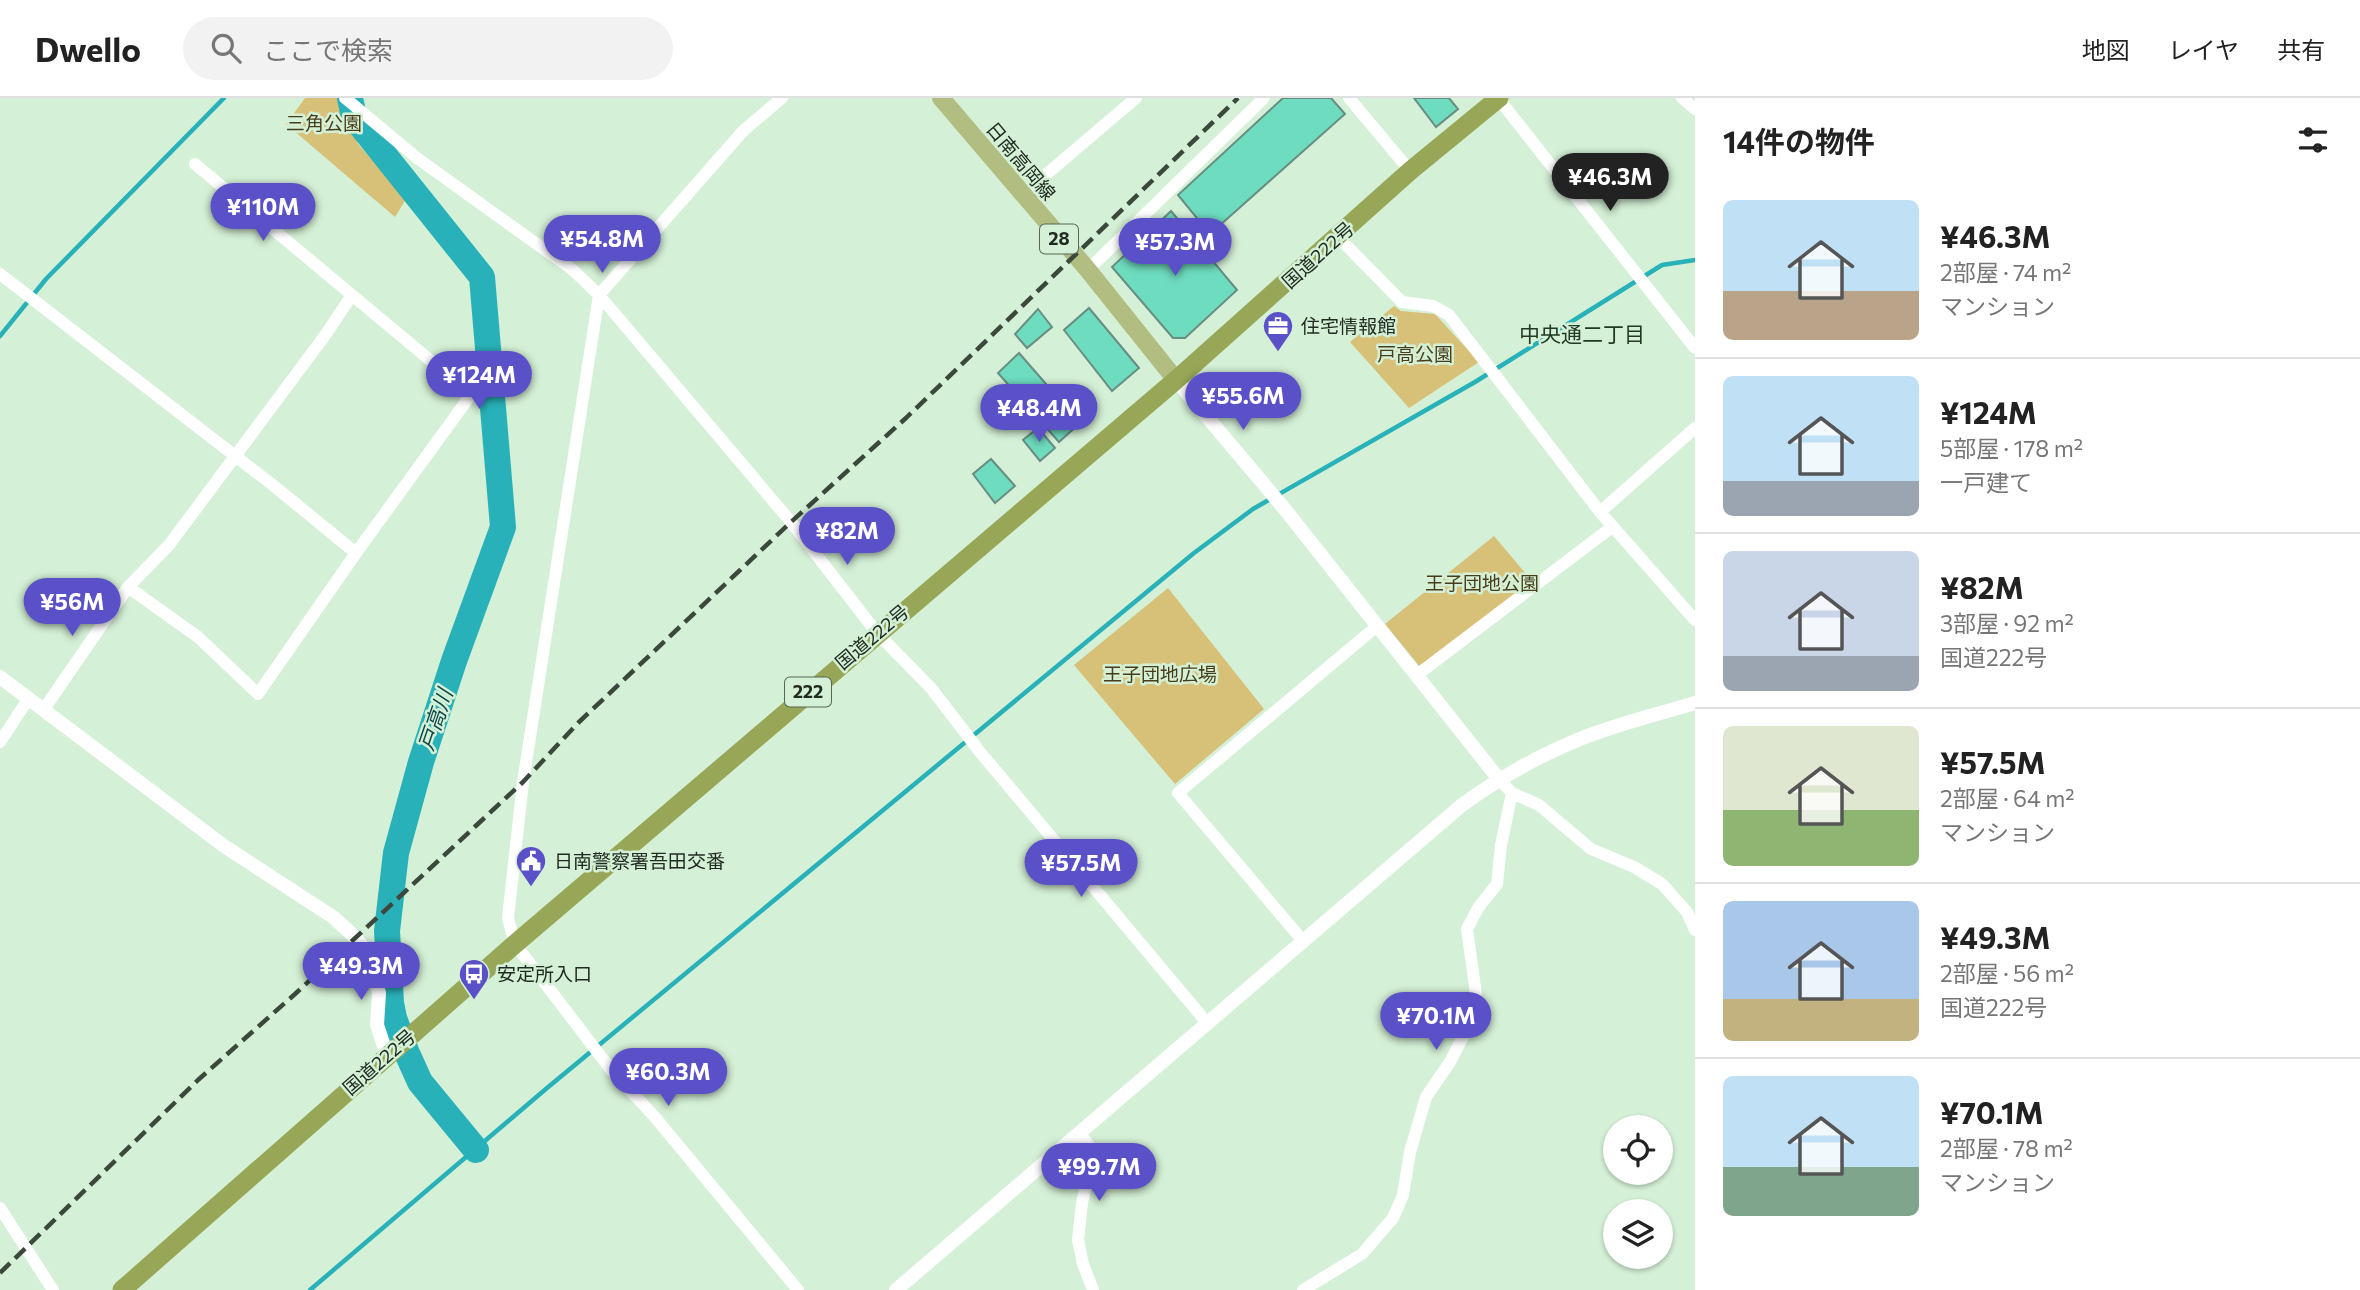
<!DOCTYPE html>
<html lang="ja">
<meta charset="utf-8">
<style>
body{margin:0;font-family:Commissioner,"Noto Sans JP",sans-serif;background:#f2f2f2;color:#222;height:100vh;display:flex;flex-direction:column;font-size:26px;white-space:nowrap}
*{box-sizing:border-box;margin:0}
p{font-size:23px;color:#767676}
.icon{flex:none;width:38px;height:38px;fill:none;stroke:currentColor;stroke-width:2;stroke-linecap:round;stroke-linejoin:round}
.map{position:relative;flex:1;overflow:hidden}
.side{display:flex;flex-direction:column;background:#fff;width:665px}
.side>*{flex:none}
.controls{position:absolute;left:1603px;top:1017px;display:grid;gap:14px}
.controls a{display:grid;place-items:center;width:70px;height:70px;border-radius:50%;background:#fff;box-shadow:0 2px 5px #0004;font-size:35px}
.price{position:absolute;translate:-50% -60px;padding:0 16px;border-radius:24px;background:#5a51c9;color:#fff;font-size:23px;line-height:46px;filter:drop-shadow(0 2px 4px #0008)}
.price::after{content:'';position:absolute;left:50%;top:42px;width:21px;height:16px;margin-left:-10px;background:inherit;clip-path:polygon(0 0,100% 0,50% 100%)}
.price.active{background:#222;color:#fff}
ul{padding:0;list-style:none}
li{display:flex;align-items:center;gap:21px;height:175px;padding:0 28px}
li+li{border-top:2px solid #e0e0e0}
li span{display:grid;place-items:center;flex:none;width:196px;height:140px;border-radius:10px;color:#555}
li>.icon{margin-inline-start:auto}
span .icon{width:84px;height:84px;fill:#fffc;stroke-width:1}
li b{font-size:30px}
h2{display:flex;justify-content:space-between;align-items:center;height:84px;padding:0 28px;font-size:30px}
header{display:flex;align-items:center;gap:42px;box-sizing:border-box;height:98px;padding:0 35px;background:#fff;border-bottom:2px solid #e0e0e0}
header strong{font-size:33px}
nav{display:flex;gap:38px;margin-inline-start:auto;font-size:24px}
.search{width:490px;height:63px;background:#f2f2f2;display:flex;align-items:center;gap:18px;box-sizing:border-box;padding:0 24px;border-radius:38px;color:#767676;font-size:26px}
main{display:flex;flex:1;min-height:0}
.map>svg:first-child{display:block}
.green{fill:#d7c077}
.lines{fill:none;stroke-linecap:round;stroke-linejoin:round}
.stream{stroke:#29b1b9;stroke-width:4.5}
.river{stroke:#29b1b9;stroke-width:26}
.building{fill:#6edcbe;stroke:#688e83;stroke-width:2}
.minor{stroke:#fff;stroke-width:12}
.tertiary{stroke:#fff;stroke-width:14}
.primary{stroke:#b2bd81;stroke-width:18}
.trunk{stroke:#98a757;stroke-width:19}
.rail{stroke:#3b483c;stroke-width:4.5;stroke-dasharray:14 7;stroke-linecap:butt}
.labels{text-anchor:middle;stroke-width:5;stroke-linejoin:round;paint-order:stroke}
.shield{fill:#d4f0d6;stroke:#566657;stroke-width:2}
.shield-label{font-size:18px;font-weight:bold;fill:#202b21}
.park-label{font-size:19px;fill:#483d18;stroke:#d4f0d6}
.street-label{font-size:19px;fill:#202b21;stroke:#d4f0d6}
.poi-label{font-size:19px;fill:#202b21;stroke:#d4f0d6;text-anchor:start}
.neighbourhood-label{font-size:21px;fill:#223925;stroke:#d4f0d6}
.water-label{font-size:21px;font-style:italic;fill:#0d474a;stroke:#d4f0d6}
</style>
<header>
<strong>Dwello</strong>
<div class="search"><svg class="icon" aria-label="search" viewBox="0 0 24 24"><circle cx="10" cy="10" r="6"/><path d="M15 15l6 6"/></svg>ここで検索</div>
<nav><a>地図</a><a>レイヤ</a><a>共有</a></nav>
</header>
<main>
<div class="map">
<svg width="1695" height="1192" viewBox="0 0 1695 1192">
<rect width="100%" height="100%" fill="#d4f0d6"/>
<!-- green -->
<path class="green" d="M305,0h38l15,46 48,55 -11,18 -109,-93z
M1394,208l7,5 34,3 44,48 -70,46 -59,-66z
M1494,438l38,45 -111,87 -36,-44z
M1168,490l96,121 -89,75 -101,-119z"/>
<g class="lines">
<!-- stream -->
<path class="stream" d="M0,238l46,-57 178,-181
M310,1192l237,-202 647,-535 59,-44 222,-127 187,-117 33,-5"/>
<!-- river -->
<path class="river" d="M350,0l4,19 128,160 21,250 -49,134 -33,101 -25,91 -9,78 4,72 3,15 12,33 14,31 56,68"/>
</g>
<!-- building -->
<path class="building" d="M1283,0h48l14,16 -135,120 -32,-39z
M1414,0h35l9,11 -22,18z
M1171,113l66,79 -52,48h-12l-61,-71z
M1089,210l50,60 -27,23 -48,-61z
M1038,211l14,18 -25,21 -12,-14z
M1019,255l61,70 -21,19 -61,-69z
M1038,330l17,20 -15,13 -17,-21z
M991,361l24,27 -20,17 -22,-29z"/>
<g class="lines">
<!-- minor -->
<path class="minor" d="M345,0l72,60 156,112 26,25 192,227 86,111 54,55 49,64 228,272
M782,0l-39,33 -144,164 -76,487 -15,136 7,26 97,127 42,45 144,174
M1349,0l61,73
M1498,0l197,250
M1682,0l13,11
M1022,97l114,-97
M1338,139l64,65 31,4 16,9 151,197 95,108
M1088,172l176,-172
M0,176l274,212 82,67
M1600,414l95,-84
M128,489l70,50 60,57 98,-141 114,-157 -9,-10 -266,-222
M1417,577l195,-148
M44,611l84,-122 41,-42 157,-211 26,-39
M0,644l29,-44
M1498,680l14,15 27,12 52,44 43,18 28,17 25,28 8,18
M1303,843l-125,-148 199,-167
M1080,1035l9,13 3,13 -10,44 -4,37 5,24 10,26
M0,1110l53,82
M1303,1192l59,-36 31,-36 10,-23 7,-43 16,-55 24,-35 16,-31 10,-37 -9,-65 11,-21 19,-24 4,-39 11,-52"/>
<!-- tertiary -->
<path class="tertiary" d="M1176,282l107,127 215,271
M0,579l224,169 109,71 22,20 15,20 9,36 -2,32 10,30
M896,1192l566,-485c39,-28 79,-51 123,-68 36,-14 74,-23 110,-34"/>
<!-- primary -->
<path class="primary" d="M941,0l147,172 88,110"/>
<!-- trunk -->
<path class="trunk" d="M122,1192l393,-346 661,-564 234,-209 89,-73"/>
<!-- rail -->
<path class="rail" d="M0,1175l198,-193 97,-86 228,-212 55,-59 213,-201 115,-104 332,-320"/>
</g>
<!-- icons -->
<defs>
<g id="office-pin" transform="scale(1.575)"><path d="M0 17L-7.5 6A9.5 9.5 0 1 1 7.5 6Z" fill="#5a51c9" stroke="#d4f0d6"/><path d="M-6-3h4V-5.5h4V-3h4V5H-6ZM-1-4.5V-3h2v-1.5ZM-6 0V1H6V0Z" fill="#fff"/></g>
<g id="civic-pin" transform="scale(1.575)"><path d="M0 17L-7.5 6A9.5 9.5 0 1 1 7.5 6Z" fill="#5a51c9" stroke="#d4f0d6"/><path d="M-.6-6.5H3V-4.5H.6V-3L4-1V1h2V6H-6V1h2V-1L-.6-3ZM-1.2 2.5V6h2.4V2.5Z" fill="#fff"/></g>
<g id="bus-pin" transform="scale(1.575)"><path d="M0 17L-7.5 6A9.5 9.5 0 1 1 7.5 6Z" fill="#5a51c9" stroke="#d4f0d6"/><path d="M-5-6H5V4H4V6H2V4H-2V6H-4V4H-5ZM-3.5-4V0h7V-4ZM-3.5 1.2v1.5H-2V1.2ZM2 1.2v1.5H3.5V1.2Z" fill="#fff"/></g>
</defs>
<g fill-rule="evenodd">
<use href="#office-pin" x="1278" y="228"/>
<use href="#civic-pin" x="531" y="763"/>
<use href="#bus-pin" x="474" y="876"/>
</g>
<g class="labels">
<!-- shield labels -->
<g class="shield">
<rect x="1040" y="126.5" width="38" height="29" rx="5"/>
<rect x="785" y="579.5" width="46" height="29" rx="5"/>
</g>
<g class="shield-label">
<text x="1059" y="147">28</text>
<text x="808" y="600">222</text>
</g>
<!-- park labels -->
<g class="park-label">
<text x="324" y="32">三角公園</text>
<text x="1415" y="263">戸高公園</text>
<text x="1482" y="492">王子団地公園</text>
<text x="1160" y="583">王子団地広場</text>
</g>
<!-- street labels -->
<g class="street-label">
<text transform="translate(1021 63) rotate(50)" y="7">日南高岡線</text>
<text transform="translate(1318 157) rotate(-42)" y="7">国道222号</text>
<text transform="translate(872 539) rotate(-40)" y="7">国道222号</text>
<text transform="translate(379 964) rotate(-41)" y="7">国道222号</text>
</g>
<!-- poi labels -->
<g class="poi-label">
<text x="1301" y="235">住宅情報館</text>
<text x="554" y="770">日南警察署吾田交番</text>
<text x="497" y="883">安定所入口</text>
</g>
<!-- neighbourhood labels -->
<g class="neighbourhood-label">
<text x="1582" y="244">中央通二丁目</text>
</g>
<!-- water labels -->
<g class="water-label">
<text transform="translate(436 622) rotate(-71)" y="7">戸高川</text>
</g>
</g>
</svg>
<div class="controls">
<a><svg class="icon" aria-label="locate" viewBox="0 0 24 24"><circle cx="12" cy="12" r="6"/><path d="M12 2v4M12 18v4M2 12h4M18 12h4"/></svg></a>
<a><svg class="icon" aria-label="layers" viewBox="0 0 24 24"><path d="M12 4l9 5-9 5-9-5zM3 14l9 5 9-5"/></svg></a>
</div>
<b class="price active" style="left:1610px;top:115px">¥46.3M</b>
<b class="price" style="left:263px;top:145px">¥110M</b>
<b class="price" style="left:602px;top:177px">¥54.8M</b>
<b class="price" style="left:1175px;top:180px">¥57.3M</b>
<b class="price" style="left:479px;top:313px">¥124M</b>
<b class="price" style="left:1243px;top:334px">¥55.6M</b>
<b class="price" style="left:1039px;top:346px">¥48.4M</b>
<b class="price" style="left:847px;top:469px">¥82M</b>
<b class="price" style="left:72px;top:540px">¥56M</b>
<b class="price" style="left:1081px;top:801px">¥57.5M</b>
<b class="price" style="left:361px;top:904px">¥49.3M</b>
<b class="price" style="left:1436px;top:954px">¥70.1M</b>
<b class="price" style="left:668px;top:1010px">¥60.3M</b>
<b class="price" style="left:1099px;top:1105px">¥99.7M</b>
</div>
<section class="side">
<h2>14件の物件<svg class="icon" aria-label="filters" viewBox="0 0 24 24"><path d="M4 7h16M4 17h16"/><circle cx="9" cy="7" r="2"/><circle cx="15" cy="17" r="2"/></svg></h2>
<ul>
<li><span style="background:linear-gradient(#bfe0f5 65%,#b9a48a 0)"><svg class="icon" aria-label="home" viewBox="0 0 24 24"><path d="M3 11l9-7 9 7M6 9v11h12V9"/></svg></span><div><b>¥46.3M</b><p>2部屋 · 74 m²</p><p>マンション</p></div></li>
<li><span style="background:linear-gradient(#bfe0f5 75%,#9aa5b1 0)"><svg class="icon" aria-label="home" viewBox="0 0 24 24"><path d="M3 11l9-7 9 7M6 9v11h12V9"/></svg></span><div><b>¥124M</b><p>5部屋 · 178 m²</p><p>一戸建て</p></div></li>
<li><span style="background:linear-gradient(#c9d6e8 75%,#9aa5b1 0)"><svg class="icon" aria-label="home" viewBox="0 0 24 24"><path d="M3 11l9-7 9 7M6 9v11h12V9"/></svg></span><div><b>¥82M</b><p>3部屋 · 92 m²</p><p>国道222号</p></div></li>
<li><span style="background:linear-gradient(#dfe7d0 60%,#8fb573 0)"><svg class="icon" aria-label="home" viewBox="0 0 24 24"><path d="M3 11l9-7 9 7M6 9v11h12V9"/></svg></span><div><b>¥57.5M</b><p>2部屋 · 64 m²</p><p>マンション</p></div></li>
<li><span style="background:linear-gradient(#a9c7e8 70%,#c2b280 0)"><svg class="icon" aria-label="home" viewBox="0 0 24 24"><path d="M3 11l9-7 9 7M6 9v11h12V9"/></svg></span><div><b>¥49.3M</b><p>2部屋 · 56 m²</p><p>国道222号</p></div></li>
<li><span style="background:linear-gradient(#bfe0f5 65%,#7fa58c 0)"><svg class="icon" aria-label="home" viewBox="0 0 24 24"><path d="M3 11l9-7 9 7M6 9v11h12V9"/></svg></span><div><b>¥70.1M</b><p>2部屋 · 78 m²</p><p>マンション</p></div></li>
</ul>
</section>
</main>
